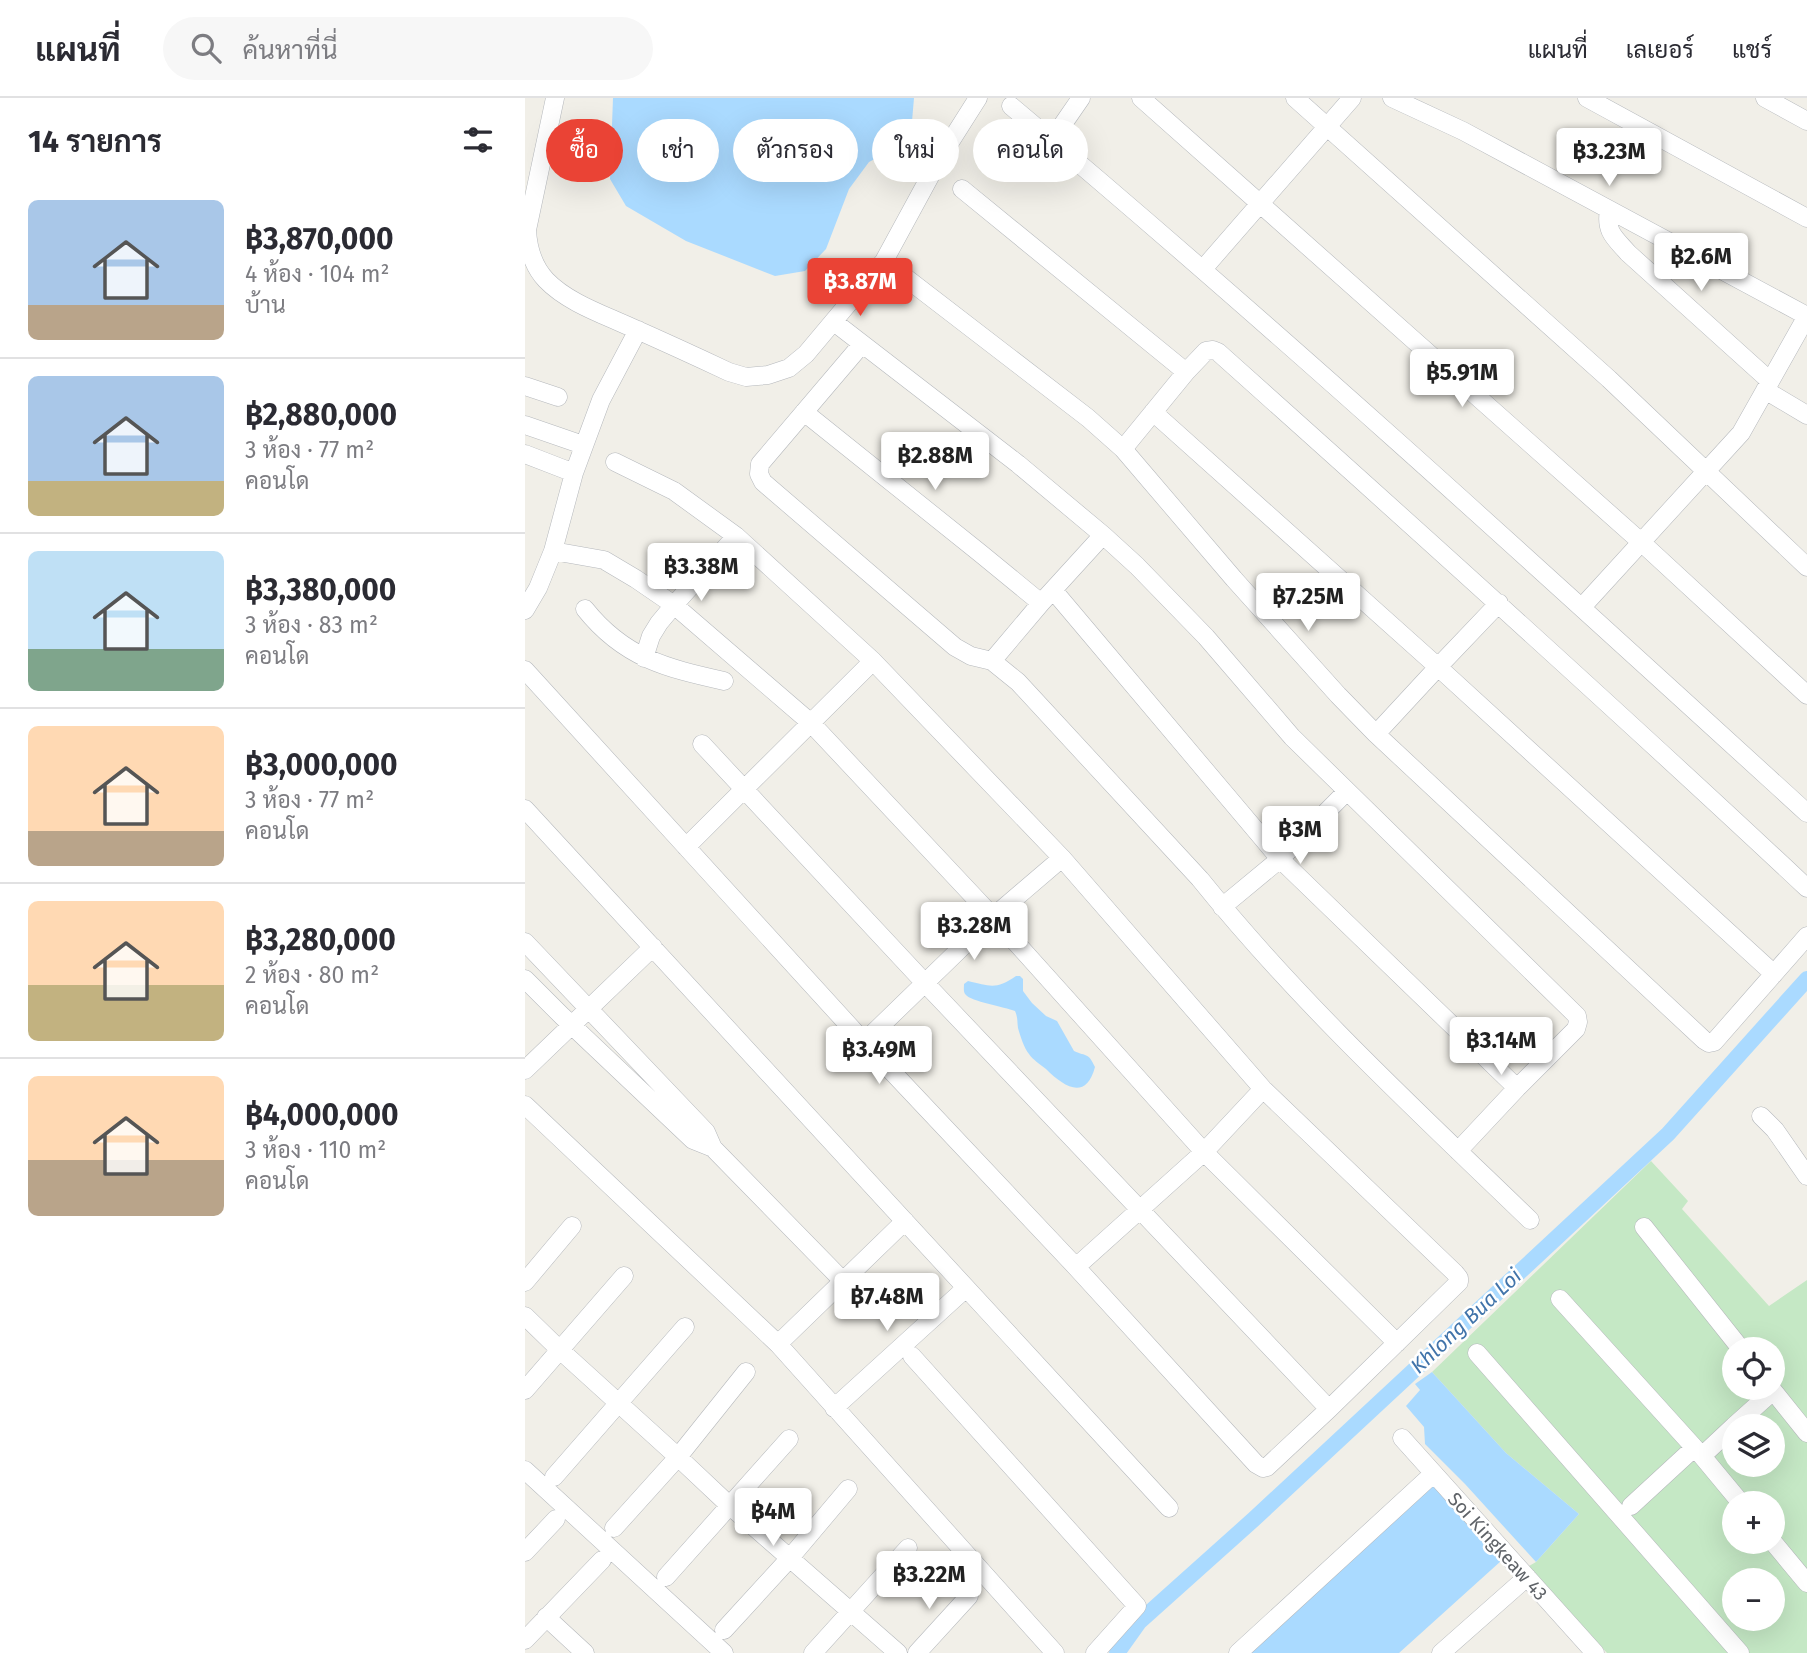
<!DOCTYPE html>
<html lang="th">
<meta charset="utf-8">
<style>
body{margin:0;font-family:"Fira Sans",Sarabun,sans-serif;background:#f7f7f7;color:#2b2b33;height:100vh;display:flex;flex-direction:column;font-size:26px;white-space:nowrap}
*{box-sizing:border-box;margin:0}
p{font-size:23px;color:#7c7c81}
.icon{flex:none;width:38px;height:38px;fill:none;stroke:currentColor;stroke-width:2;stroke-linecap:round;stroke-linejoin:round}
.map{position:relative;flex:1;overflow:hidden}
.side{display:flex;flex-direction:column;background:#fff;width:525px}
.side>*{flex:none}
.banner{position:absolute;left:21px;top:21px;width:665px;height:63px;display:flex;gap:14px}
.buttons{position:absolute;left:1197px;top:1239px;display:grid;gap:14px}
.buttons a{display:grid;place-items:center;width:63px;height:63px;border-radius:50%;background:#fff;box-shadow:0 7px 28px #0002;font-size:35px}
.price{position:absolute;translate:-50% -60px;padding:0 16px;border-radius:7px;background:#fff;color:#222;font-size:23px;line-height:46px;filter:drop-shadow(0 2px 4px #0008)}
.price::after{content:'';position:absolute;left:50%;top:42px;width:21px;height:16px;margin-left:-10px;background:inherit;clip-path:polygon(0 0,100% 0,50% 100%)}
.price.current{background:#ea4335;color:#fff}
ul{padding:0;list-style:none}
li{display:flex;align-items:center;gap:21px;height:175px;padding:0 28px}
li+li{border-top:2px solid #e1e1e2}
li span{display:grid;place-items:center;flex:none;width:196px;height:140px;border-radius:10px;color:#555}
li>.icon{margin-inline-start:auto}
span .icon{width:84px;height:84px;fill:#fffc;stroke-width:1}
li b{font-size:30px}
h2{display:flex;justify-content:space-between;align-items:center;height:84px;padding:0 28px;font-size:30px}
.pill{padding:0 24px;border-radius:32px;background:#fff;box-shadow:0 7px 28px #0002;font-size:24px;line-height:63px}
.pill.current{background:#ea4335;color:#fff}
header{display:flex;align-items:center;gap:42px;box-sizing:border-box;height:98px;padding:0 35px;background:#fff;border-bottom:2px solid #e1e1e2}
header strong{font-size:33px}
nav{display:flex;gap:38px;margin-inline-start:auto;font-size:24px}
.search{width:490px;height:63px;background:#f7f7f7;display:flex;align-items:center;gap:18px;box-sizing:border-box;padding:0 24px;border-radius:38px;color:#7c7c81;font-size:26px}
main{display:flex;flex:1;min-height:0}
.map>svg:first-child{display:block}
.green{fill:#c5e8c5;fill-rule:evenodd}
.water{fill:#aadaff}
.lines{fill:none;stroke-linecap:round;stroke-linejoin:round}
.canal{stroke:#aadaff;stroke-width:16}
.minor-casing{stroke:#b5b8bc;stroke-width:19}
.minor{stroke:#fff;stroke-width:18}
.labels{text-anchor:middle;stroke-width:5;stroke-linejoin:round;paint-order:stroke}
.street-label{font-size:19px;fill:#5f6368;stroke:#fff}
.water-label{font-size:21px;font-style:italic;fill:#4174aa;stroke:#fff}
</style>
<header>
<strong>แผนที่</strong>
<div class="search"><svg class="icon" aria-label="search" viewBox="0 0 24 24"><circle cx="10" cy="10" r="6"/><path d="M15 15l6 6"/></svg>ค้นหาที่นี่</div>
<nav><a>แผนที่</a><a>เลเยอร์</a><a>แชร์</a></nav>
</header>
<main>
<section class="side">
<h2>14 รายการ<svg class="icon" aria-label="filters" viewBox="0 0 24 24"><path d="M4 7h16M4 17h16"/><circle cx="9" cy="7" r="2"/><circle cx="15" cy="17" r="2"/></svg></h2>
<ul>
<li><span style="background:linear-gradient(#a9c7e8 75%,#b9a48a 0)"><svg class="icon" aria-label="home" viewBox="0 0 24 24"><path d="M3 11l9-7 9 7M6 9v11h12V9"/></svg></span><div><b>฿3,870,000</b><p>4 ห้อง · 104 m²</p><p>บ้าน</p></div></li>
<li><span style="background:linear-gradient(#a9c7e8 75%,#c2b280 0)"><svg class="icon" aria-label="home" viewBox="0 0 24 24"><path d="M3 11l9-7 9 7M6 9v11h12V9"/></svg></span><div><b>฿2,880,000</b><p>3 ห้อง · 77 m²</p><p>คอนโด</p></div></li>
<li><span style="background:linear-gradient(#bfe0f5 70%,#7fa58c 0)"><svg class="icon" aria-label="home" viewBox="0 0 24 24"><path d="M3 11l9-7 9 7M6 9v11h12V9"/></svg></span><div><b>฿3,380,000</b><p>3 ห้อง · 83 m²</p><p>คอนโด</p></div></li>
<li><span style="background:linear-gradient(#ffd9b3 75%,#b9a48a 0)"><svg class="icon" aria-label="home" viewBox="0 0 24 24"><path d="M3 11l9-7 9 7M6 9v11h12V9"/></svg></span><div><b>฿3,000,000</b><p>3 ห้อง · 77 m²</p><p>คอนโด</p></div></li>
<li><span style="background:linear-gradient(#ffd9b3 60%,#c2b280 0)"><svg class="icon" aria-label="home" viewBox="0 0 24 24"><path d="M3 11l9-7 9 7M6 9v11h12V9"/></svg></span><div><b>฿3,280,000</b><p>2 ห้อง · 80 m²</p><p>คอนโด</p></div></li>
<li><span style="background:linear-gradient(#ffd9b3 60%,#b9a48a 0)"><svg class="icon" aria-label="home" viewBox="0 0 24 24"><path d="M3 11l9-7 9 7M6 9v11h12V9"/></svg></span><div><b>฿4,000,000</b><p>3 ห้อง · 110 m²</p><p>คอนโด</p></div></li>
</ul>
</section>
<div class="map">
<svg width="1282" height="1555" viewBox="0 0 1282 1555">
<rect width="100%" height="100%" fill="#f1efe8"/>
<!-- green -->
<path class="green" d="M1126,1063l37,40 -6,8 87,97 38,-26v373h-200l-78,-87 7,-4 43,-48 -73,-61 -74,-81zM1209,1251h39v39h-39zM1209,1328h39v39h-39zM1209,1405h39v39h-39zM1209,1482h39v39h-39z"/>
<!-- water -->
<path class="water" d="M88,0h301l-3,35 -11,13 -31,16 -20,27 -23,60 -21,22 -30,5 -89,-35 -60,-35 -16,-27z
M491,878h4l3,3v12l9,12 14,13 11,5 17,30c13,6 14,1 21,16 -9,34 -31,20 -49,2 -6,-5 -13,-9 -17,-15 -5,-6 -9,-19 -11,-26 -1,-7 0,-10 -3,-17 -10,-4 -45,-10 -49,-16 -3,-3 -2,-6 -2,-11l4,-3c22,5 28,9 48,-5z
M907,1274l74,81 73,61 -43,48 -71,-78 -40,-40 -1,-17 -18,-21 14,-16 -5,-6z
M906,1384l70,79 -102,92h-155z"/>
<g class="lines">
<!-- canal -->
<path class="canal" d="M592,1555l22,-31 115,-103 414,-385 139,-155"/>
<!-- minor casing -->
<g class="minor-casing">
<path id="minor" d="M30,0l-28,132c1,18 6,36 19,50 20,21 53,33 80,45 34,15 69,31 103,47l17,5 22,-2 21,-7 17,-14 78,-93 56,-103 38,-60
M616,0l500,444 166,153
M770,0l314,281 198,188
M867,0l71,33 344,185
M1062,0l220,120
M1240,0l42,23
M486,8c272,228 534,468 796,707
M527,42l29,-42
M437,91l224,183
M1084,112c-4,22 6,28 19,43l142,128
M359,163l204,157 35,31 111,130 104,116 38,39 328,306 5,3 5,-1 93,-106
M678,171l149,-171
M309,224l184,142 85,71 34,31 69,71 86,100 285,279 1,6 -2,7 -59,59 -59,63
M337,246l-102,120 -1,10 4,8 192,165 16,9 21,5 26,21 182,197c99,123 216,231 330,341
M0,288l33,11
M1240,292l42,25
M279,314l176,141 61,50
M628,314l285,255 336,307
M0,327l58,20
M598,351l63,-77 20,-21 7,-1 5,2c198,177 395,354 589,536
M0,356l49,19
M28,453l51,9 32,19 38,26 137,118 182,194 211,235 193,191
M528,492l227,269 237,229
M1057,509l159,-174 66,-117
M60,511c39,49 81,59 139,72
M0,512l13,-22 15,-37 21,-78 27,-73 37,-70
M119,560l7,-22 8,-13 15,-18 62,-69
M467,563l49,-58 62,-68
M0,572l339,372 212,225 180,197 7,4 4,-1 62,-58 130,-127v-4l-4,-5 -192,-184 -201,-231 -189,-197 -137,-125 -62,-45 -59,-29
M851,636l62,-67 61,-64
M177,646l222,238 405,427
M0,711l644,699
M161,749l187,-186
M697,809l58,-48 67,-68
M0,844l181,190 7,16 -20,-8 -131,-124 -37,-37
M339,944l129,-125 69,-59
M0,972l128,-123
M0,1007l253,239 277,309
M1236,1018l14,14 32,46
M188,1050l130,133
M1119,1129l97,122
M551,1169l128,-115 59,-63
M0,1184l47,-56
M1035,1201l142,157 39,47
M0,1218l35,34 118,107 51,48 169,148
M253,1246l127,-123
M952,1255l263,300
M387,1258l225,250 -42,47
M1246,1290l36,45
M0,1292l99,-114
M309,1310l132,-120
M1209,1328l39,-35
M877,1340l193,215
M1177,1358l32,-30
M0,1372l199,183
M29,1379l131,-150
M1106,1408l63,-58
M89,1430l64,-71 68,-85
M1248,1444l34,41
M0,1454l31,-33
M141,1479l123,-138
M21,1519l39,36
M199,1532l65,-71 59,-70
M0,1542l77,-80
M288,1555l95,-105
M392,1555l52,-57
M713,1555l195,-179
M916,1555l86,-76"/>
</g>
<!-- minor -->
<use href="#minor" class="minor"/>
</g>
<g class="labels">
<!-- street labels -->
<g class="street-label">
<text transform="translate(973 1448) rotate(48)" y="7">Soi Kingkeaw 43</text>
</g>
<!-- water labels -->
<g class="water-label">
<text transform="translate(941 1223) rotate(-43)" y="7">Khlong Bua Loi</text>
</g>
</g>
</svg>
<div class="buttons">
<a><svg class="icon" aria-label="locate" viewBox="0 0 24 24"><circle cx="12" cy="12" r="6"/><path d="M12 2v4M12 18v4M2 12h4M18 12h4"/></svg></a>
<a><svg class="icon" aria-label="layers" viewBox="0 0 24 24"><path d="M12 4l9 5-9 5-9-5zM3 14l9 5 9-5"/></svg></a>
<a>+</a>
<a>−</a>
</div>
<b class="price" style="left:1084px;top:90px">฿3.23M</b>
<b class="price" style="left:1176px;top:195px">฿2.6M</b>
<b class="price current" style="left:335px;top:220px">฿3.87M</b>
<b class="price" style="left:937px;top:311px">฿5.91M</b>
<b class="price" style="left:410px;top:394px">฿2.88M</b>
<b class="price" style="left:176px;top:505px">฿3.38M</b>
<b class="price" style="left:783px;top:535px">฿7.25M</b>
<b class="price" style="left:775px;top:768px">฿3M</b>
<b class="price" style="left:449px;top:864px">฿3.28M</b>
<b class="price" style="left:976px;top:979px">฿3.14M</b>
<b class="price" style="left:354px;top:988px">฿3.49M</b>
<b class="price" style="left:362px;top:1235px">฿7.48M</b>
<b class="price" style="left:248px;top:1450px">฿4M</b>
<b class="price" style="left:404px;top:1513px">฿3.22M</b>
<div class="banner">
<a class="pill current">ซื้อ</a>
<a class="pill">เช่า</a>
<a class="pill">ตัวกรอง</a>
<a class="pill">ใหม่</a>
<a class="pill">คอนโด</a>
</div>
</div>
</main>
